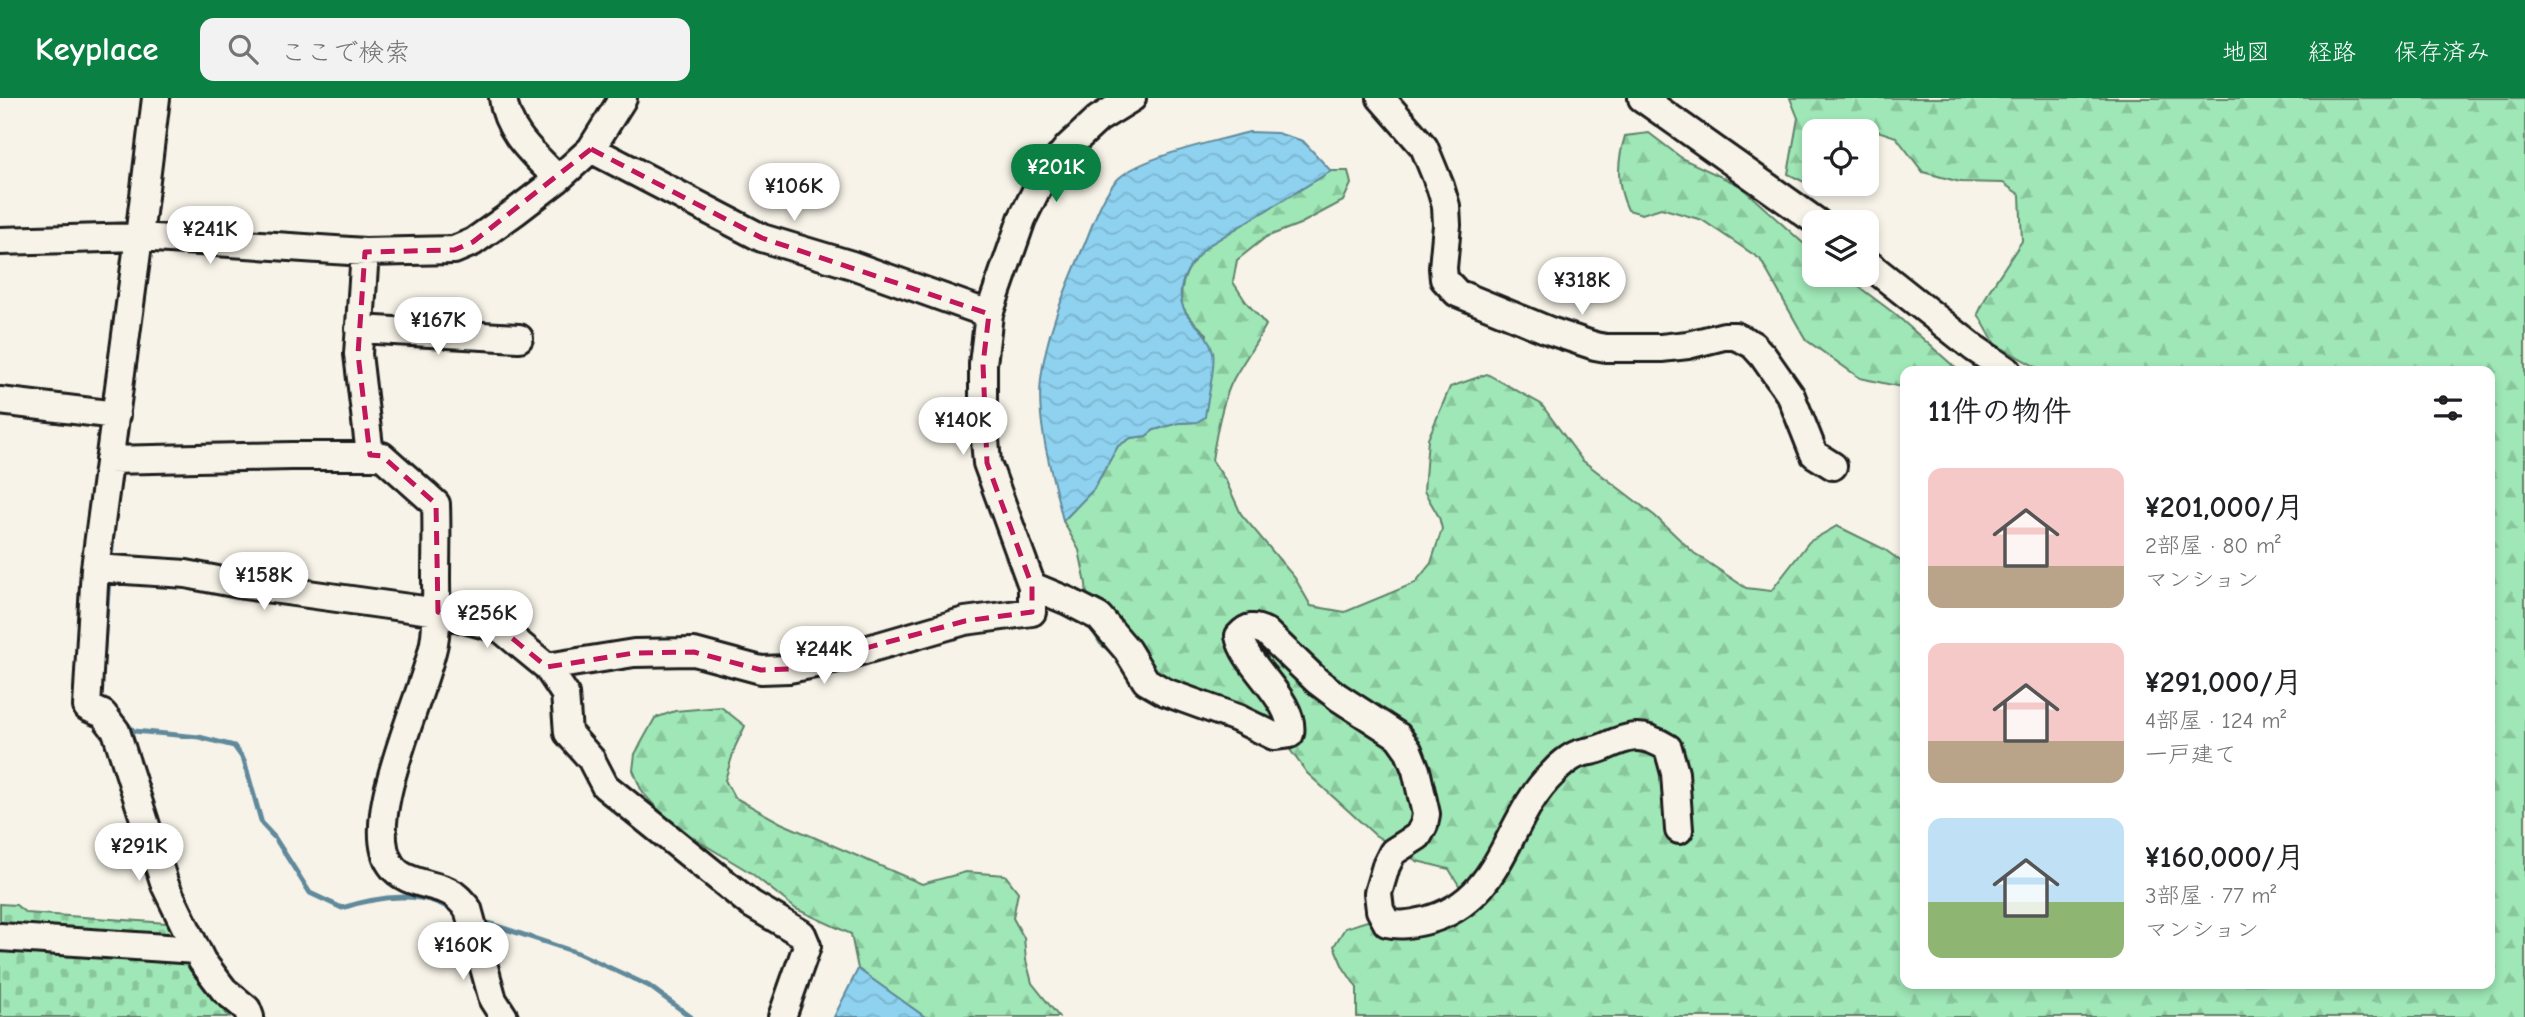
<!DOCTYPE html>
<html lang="ja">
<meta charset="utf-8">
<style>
body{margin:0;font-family:"Comic Neue","Klee One",sans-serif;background:#f2f2f2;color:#202124;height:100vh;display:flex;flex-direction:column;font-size:26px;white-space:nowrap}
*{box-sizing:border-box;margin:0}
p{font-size:23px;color:#757577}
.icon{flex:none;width:38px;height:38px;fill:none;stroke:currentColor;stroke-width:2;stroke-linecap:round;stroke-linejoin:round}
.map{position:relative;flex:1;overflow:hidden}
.side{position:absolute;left:1900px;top:268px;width:595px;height:623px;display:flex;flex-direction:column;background:#fff;border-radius:14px;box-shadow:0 4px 10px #0003}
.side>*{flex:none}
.fabs{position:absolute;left:1802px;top:21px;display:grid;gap:14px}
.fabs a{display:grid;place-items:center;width:77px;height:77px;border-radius:14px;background:#fff;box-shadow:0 4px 10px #0003;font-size:35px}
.price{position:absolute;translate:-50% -60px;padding:0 16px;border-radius:24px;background:#fff;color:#222;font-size:23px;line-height:46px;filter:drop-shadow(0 2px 4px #0008)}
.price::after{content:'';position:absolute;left:50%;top:42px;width:21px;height:16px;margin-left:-10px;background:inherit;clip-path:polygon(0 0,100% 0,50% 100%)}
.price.on{background:#0b8043;color:#fff}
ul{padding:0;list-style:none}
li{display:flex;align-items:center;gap:21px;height:175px;padding:0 28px}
li span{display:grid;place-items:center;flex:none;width:196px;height:140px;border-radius:14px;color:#555}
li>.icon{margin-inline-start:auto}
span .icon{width:84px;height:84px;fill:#fffc;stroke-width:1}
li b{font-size:30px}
h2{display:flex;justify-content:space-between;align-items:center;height:84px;padding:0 28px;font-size:30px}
header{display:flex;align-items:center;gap:42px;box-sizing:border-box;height:98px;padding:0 35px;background:#0b8043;color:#fff}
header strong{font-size:33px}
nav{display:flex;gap:38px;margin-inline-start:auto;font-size:24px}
.search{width:490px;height:63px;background:#f2f2f2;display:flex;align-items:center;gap:18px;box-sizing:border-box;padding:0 24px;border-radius:14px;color:#757577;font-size:26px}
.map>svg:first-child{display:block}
.forest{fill:url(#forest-firs);stroke:#5e8269;stroke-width:2}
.cemetery{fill:url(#cemetery-stones);stroke:#5e8269;stroke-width:2}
.water{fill:url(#water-waves);stroke:#60899b;stroke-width:2}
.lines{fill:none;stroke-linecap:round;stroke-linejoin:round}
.stream{stroke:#60899b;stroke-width:5}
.minor-casing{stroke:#1c1c1c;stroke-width:32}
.minor{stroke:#f7f3e8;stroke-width:26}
.marked{fill:none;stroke:#c2185b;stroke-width:5;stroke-dasharray:14 9;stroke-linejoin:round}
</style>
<header>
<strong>Keyplace</strong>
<div class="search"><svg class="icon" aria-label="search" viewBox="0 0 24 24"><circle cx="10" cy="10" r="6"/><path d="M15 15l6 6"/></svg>ここで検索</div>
<nav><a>地図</a><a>経路</a><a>保存済み</a></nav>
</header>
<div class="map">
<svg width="2525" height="919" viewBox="0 0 2525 919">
<defs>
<pattern id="forest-firs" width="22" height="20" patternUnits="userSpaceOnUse" patternTransform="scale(1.75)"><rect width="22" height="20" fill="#9fe7b6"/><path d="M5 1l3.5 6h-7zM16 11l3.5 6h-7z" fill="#88c69c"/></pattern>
<pattern id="cemetery-stones" width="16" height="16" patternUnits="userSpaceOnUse" patternTransform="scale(1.75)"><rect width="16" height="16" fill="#9fe7b6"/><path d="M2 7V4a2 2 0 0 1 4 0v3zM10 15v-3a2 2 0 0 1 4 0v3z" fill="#88c69c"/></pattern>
<pattern id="water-waves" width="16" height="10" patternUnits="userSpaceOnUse" patternTransform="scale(1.75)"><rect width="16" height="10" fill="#8ed2f0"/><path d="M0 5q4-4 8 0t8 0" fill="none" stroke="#7ab4cd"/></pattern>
</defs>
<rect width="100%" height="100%" fill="#f7f3e8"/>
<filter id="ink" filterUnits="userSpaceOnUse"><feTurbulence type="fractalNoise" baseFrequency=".0143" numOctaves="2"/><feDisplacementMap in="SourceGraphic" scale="14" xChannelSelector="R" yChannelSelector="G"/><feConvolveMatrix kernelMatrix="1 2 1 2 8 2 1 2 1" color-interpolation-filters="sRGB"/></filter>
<g filter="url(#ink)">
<!-- forest -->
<path class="forest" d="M1790,0h735v919h-1168v-29l-14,-21 -9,-21 11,-18 22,-7 37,17 44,-13 27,-14 -26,-42 -32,-8 -42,-26 -68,-62 -43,-59 -35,-10 -101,-38 -28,-22 -11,-18 -3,-42 -7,-34 -16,-29 30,-31 25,-44 13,-8 15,-2 8,-6 25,-7 18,-1 10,-88c-8,-7 -22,-19 -25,-30 -4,-24 10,-45 27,-59l122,-74h17l3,13 -8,17 -43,23 -34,13 -29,23 -4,22 13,20 20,23c-10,19 -22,35 -32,53 -12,22 -18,57 -22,82l14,21 15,33 54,64 16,28 34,6 70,-29 16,-20 11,-34 -3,-12 -15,-26 4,-52 22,-52 37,-13 54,30 41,56 73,56 39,37 52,35 25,3 38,-49 28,-16 47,23 22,16v419h584v-613h-447l-48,-27 -17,-30 11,-23 33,-50 -2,-46 -17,-12 -43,-1 -37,-10 -27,-35 -18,-6 -11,4v-4h-52v49l-11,2 -16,-8 10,-56z
M1649,35l34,26 56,26 76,69v21h28l52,39 64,57h-53v17l-46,-10 -54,-38 -46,-81 -58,-39 -41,-12 -19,6 -14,-4c-12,-25 -11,-48 -3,-74z
M721,609l24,19 -10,21 -10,33 9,17 47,26 141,61 44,-12 39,3 13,17 -5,26 11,20 2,22 6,23 27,34h-134l-67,-48 -7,-35 -55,-25 -45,-36 -79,-48 -30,-33 -9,-22 2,-16 20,-36 20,-7z"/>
<!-- cemetery -->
<path class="cemetery" d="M0,806l16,1 10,8 141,10 9,7 10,32 43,55h-229z"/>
<!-- water -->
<path class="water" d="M1249,34l28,1 26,8 28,30 -122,74c-16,13 -35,39 -26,62 7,18 24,21 30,45 3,15 -6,48 -8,65l-8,5 -18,1 -25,7 -8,6 -15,2 -13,8 -25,44 -30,31c-10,-45 -27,-95 -22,-142 5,-46 24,-88 42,-131 9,-21 19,-55 36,-70 25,-22 97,-37 130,-46z
M858,871l67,48h-91z"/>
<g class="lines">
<!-- stream -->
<path class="stream" d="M111,463l2,-28
M103,561l6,-81
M125,624l9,9 65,6 35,9 10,14 18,64 13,14 35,55 32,15c34,-11 85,-20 114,6
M479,822l99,33 71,33 42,31"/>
<!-- minor casing -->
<g class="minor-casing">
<path id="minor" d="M503,0c4,35 32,57 55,81
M1381,0l43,49 16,39 6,20 1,19 -4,43 1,11 13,14 93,38 45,15 11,2h55l27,-3 36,-9h11l9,4 9,5 10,11 28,40 23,58 19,12
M1642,0l175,124
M591,51l171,89 90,27 137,49
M0,143l139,-4 17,-139
M365,154l-7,102 12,101
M1867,165l107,85 34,23
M359,231l160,9
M0,303l116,14
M109,362l183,-4h90l54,48c1,25 0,50 0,75 0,22 2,42 -2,64 -9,51 -74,177 -43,222 12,18 39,18 57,26 9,4 14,11 20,18l25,91 11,17
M95,470l91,6 58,11 194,27 63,17 46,38 18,27 3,39 23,26 14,27 146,118 51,30 5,12 -25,71
M1032,488l36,15 31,16 28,33 19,31 19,11 72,26 37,18 16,-2c6,-33 -45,-67 -51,-98 9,-10 15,-10 27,-4l51,49 21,16 60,39 10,14 8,20 10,44 -2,11 -6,11 -25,16 -7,14 -8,27 2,17 7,13c13,3 24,1 37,-2 80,-19 80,-101 129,-148 6,-7 17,-16 25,-19 9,-3 18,-3 26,-7 26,-12 39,-15 64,1l7,25 4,57
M547,569l87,-14 60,-1 67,18 28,-1 31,-6 145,-42 67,-9v-26l-45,-123 -4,-47v-52l6,-50 33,-95 20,-40 26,-32 30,-28 34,-21
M0,839l196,13
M250,919l-3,-8 -23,-19 -22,-29 -37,-76 -49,-154 -13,-17 -16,-7 8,-139 44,-331 226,15 89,-2 19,-8 42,-30 43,-33 33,-30 32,-51"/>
</g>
<!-- minor -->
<use href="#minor" class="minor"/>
</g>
</g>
<!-- marked area -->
<path class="marked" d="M591,51l171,89 227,76 -6,50 4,99 45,123v26l-67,9 -176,48 -28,1 -67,-18 -60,1 -87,14 -46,-38 -63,-17 -2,-108 -54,-48 -12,-1 -12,-101 7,-102 89,-2 19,-8z"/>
</svg>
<div class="fabs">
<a><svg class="icon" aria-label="locate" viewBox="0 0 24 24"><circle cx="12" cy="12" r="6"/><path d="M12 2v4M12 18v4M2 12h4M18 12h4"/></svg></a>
<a><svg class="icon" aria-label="layers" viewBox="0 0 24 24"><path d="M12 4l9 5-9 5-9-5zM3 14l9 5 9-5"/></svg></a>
</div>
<b class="price on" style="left:1056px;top:106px">¥201K</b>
<b class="price" style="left:794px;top:125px">¥106K</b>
<b class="price" style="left:210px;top:168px">¥241K</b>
<b class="price" style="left:1582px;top:219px">¥318K</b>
<b class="price" style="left:438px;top:259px">¥167K</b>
<b class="price" style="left:963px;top:359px">¥140K</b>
<b class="price" style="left:264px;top:514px">¥158K</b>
<b class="price" style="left:487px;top:552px">¥256K</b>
<b class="price" style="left:824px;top:588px">¥244K</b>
<b class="price" style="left:139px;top:785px">¥291K</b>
<b class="price" style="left:463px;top:884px">¥160K</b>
<section class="side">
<h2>11件の物件<svg class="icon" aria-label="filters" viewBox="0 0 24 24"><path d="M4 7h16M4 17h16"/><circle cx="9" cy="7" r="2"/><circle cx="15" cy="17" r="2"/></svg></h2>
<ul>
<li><span style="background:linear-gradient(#f6c9c9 70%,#b9a48a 0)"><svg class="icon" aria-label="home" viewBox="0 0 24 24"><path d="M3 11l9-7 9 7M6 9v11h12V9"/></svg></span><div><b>¥201,000/月</b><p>2部屋 · 80 m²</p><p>マンション</p></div></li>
<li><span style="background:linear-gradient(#f6c9c9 70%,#b9a48a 0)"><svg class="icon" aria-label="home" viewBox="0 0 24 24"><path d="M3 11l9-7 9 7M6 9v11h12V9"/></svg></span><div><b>¥291,000/月</b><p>4部屋 · 124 m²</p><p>一戸建て</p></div></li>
<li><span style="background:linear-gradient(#bfe0f5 60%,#8fb573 0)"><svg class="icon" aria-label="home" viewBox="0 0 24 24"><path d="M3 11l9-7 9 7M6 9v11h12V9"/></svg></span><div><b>¥160,000/月</b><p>3部屋 · 77 m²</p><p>マンション</p></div></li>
</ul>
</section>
</div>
